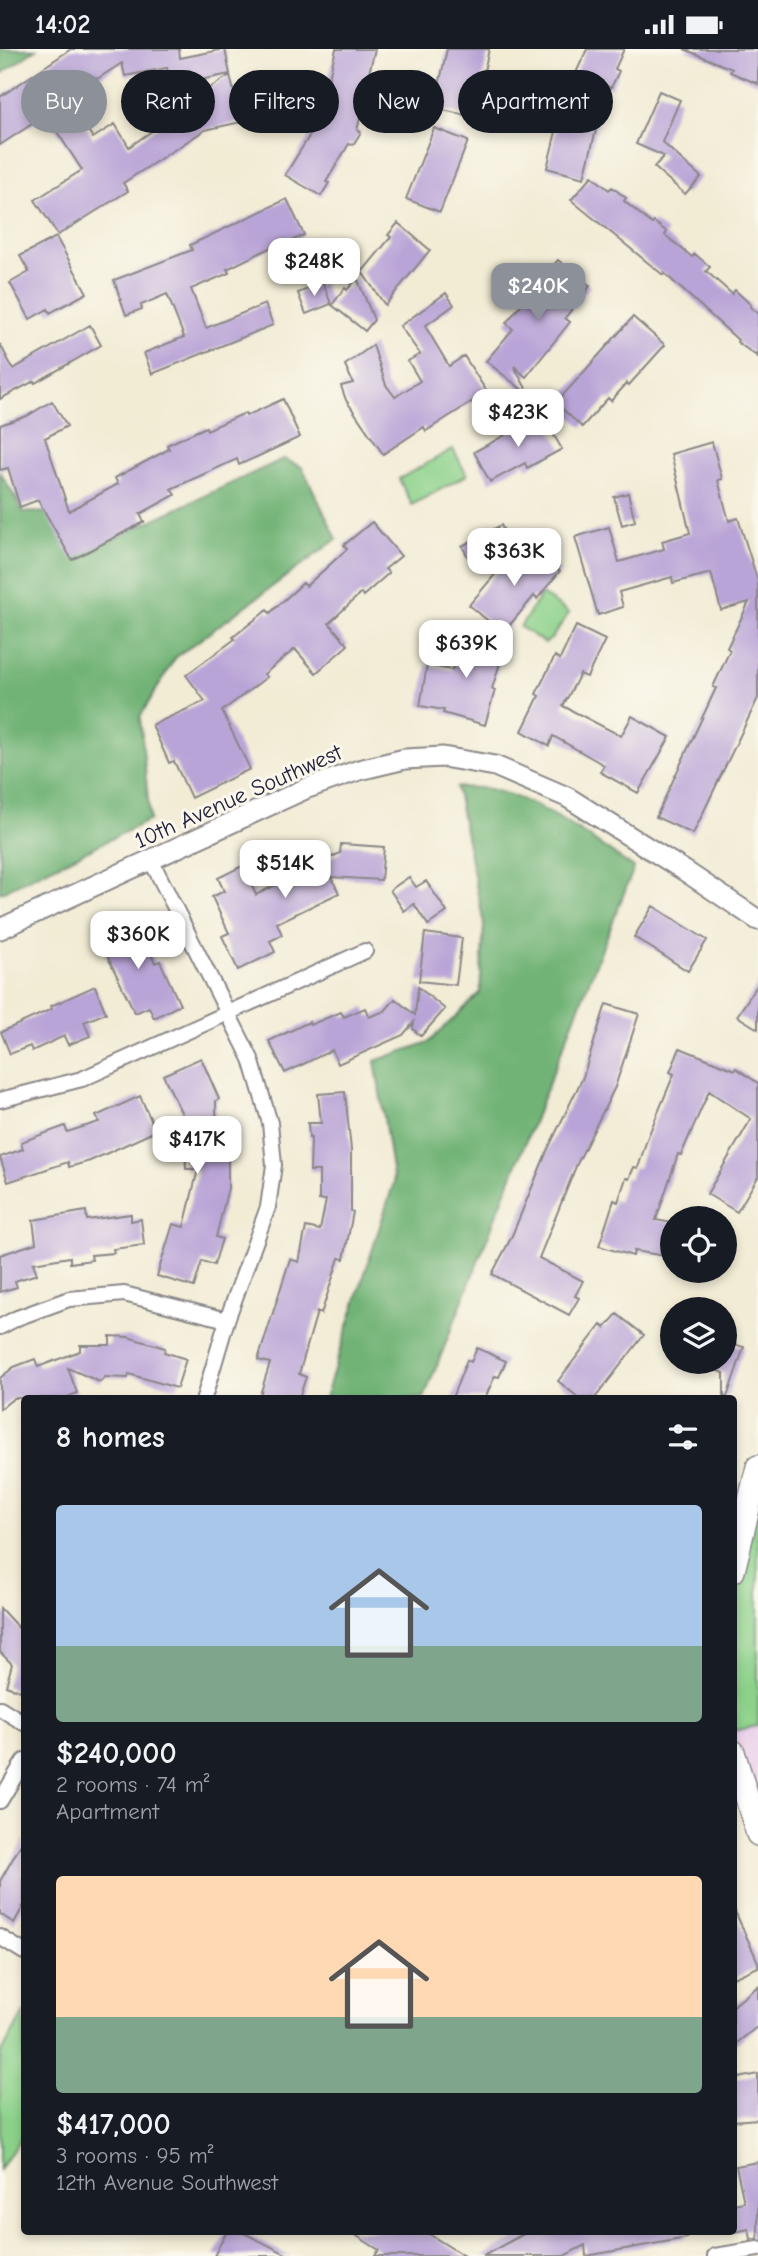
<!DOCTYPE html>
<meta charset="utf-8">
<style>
body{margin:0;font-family:"Comic Neue",sans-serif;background:#242831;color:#f1f3f6;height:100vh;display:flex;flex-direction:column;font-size:26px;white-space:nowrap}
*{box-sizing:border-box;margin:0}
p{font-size:23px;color:#9ea1a6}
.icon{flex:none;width:38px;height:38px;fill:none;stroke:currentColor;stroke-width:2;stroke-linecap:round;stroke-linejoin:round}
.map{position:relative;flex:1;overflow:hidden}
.side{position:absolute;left:21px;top:1346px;width:716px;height:840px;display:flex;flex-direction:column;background:#171b24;border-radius:7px;box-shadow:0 4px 10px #0003}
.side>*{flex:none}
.hud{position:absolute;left:21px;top:21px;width:718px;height:63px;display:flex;gap:14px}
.buttons{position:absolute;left:660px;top:1157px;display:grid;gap:14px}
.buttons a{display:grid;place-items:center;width:77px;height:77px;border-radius:50%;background:#171b24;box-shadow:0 4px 10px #0003;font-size:35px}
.price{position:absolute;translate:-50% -60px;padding:0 16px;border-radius:14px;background:#fff;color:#222;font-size:23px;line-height:46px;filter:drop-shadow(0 2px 4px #0008)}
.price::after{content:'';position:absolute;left:50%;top:42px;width:21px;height:16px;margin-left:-10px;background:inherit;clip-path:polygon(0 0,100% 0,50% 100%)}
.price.current{background:#8c9099;color:#fff}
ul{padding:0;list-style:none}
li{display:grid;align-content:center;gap:14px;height:371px;padding:0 35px}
li span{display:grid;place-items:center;height:217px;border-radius:7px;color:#555}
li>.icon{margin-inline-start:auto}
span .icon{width:126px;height:126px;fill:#fffc;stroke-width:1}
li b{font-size:30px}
h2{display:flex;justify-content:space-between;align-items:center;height:84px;padding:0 35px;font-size:30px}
.tag{padding:0 24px;border-radius:32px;background:#171b24;box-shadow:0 4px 10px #0003;font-size:24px;line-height:63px}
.tag.current{background:#8c9099;color:#fff}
.status{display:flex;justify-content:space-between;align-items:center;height:49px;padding:0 35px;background:#171b24;direction:ltr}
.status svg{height:19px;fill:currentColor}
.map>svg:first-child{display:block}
.built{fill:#ebd1eb}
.green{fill:#8cd18a;stroke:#577a62;stroke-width:2}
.forest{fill:#71b376;stroke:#4a6a58;stroke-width:2}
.building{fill:#b9a4d7}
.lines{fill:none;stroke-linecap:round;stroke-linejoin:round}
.minor-casing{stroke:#8a8788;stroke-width:18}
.tertiary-casing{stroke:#8a8788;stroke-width:23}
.primary-casing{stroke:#8a8788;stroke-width:26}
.minor{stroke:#fff;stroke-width:14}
.tertiary{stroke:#fff;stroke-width:19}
.primary{stroke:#fff;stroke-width:23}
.labels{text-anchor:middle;stroke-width:6;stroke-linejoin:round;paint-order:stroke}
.street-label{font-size:23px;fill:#22223b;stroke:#fbf7ec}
</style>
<div class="status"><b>14:02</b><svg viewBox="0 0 49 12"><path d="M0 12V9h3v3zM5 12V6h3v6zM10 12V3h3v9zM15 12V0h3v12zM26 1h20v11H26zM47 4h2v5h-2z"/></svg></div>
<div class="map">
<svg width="758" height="2207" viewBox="0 0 758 2207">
<rect width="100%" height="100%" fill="#fbf7ec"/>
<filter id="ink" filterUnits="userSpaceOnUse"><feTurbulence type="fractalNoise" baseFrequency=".0143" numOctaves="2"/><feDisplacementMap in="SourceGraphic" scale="14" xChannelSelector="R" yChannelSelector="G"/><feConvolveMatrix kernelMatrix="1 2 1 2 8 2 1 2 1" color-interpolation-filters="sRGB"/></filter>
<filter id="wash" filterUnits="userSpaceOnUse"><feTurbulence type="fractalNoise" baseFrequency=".00686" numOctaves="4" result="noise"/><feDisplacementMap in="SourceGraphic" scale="28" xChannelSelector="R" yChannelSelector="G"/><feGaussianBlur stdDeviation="1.57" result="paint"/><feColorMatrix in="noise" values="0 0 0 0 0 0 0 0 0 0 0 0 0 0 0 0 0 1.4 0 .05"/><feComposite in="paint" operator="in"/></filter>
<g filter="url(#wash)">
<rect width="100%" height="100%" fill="#f2ecd5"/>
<!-- built -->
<path class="built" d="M758,1677v108l-25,-82v-21z"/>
<!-- green -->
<path class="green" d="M453,400l14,26 -55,30 -13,-26z
M542,545l27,19 -18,26 -6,4 -25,-16z
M758,1418v259l-25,5v-160z
M24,1963v120l-24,38v-114z"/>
<!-- forest -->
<path class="forest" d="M0,0h36l-36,26z
M283,410l19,8 35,72 -162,119 -35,59 10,103 -150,73v-421l24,40 32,1 56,26z
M456,738c11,1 23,0 33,2 54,12 101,49 145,79l-210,530h-99l69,-216 -19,-121 54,-19 51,-49 4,-69z"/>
<g id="blocks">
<!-- building -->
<path class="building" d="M71,0h108l1,9 45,-9 5,25 -59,12 -4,-18 -42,8 -3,-13 -25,16 -2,-2 -29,20 27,41 22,-14 14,23 37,-26 -3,-3 67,-43 11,47 -36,8 -82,53 5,8 -70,44 -23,-35 47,-30 -36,-55 -46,30v-48z
M336,0h39l-8,32 25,6 -6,25 -23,-5 -6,23 4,2 -8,13 -4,-1 -23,38 3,1 -8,13 -36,-21 45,-72 -7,-2z
M447,0h42l-15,68 -40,-9z
M587,0h37l-9,20 4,2 -8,17 -4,-2 -23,92 -37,-10 17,-69z
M684,0h74v35l-28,-12 2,-3z
M659,42l21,9 -18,42 39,35 -16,17 -31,-27 10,-11 -28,-12z
M434,79l34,13 -28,71 -34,-13z
M592,127l17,14 3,-3 14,11 -2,3 28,23 2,-2 13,10 -2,3 27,22 3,-3 15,13 -4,4 26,23 3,-4 16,15 -1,2 8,6v44l-21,-15 1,-2 -74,-67 -1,2 -92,-75z
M287,150l17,36 -17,8 -1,-3 -59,29 2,4 -38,16 15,39 59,-24 8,21 -121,49 -8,-21 40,-16 -17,-43 -26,11 1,4 -16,6 -12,-35 78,-30 -2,-5z
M398,174l32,27 -45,55 -23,-33 29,-35 -3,-2z
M56,188l31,56 -37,20 -2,-4 -18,10 -20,-36 19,-11 -9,-16z
M558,211l32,26 -25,32 5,4 -44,55 -12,-11 16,30 -44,-35 27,-32 -7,-6z
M357,229l17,42 -9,11 -33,-26 13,-17 2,2z
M323,234l8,21 -25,10 -8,-21z
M446,244l8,12 -29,21 24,40 15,-10 23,36 -61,39 -2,-4 -41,27 -37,-54 -5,-14 12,-3 -8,-18 28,-20 13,40 9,12 25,-16 -12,-20 12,-7 -20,-28z
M633,268l32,28 -36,40 -2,-2 -16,18 -3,-3 -26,29 -26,-24z
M90,276l11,20 -66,38 -1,-2 -34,18v-55l13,25z
M283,350l17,38 -61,28 -2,-6 -66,30 4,6 -35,19 4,8 -72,38 -34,-60 -18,7 -12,-39 -8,2v-45l27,-9 25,-15 15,25 -22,12 24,73 49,-27 -3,-6 54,-29 -2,-4 39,-18 1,3 38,-17 1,3z
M542,366l20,34 -35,19 -2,-5 -35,19 -16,-30z
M712,393l10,37 -4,1 11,41 9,-3 20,64v116l-65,136 -37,-17 60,-129 -3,-1 17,-37 -3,-2 22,-46 -28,8 -10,-37 -38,10 -1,-6 -53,15 4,15 -25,8 -23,-78 34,-10 10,35 45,-13 -2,-8 28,-8 -19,-79z
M628,444l7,28 -13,4 -8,-28z
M372,473l29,34 -16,13 4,4 -26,23 -2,-3 -32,30 19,22 -32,28 -21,-24 -31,25 3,3 -45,34 28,58 -59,29 -17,-37 -5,2 -17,-38 53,-24 -19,-26 49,-36 -2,-2 34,-27 3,3 33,-30 3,3 41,-37 -3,-4z
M501,476l7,14 -39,20 -7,-13z
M527,495l33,27 -23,28 -3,-3 -31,37 -34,-28 45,-53 3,5z
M576,577l29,14 -18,37 -7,-3 -17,32 58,30 11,-20 38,21 -32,56 -38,-21 4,-7 -51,-29 -4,10 -27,-15 17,-35 -3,-2 19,-38 5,3z
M463,583l43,11 -14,46 3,1 -10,35 -42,-12 1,-3 -24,-4 7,-41 25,5z
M341,795l43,3 -3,33 -50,-3 8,16 -62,30 5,12 -12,6 5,11 -37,18 -16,-34 7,-3 -17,-36 12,-6 -6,-13 24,-12 14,29 84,-42z
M409,828l7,10 10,-6 21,31 -19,13 -14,-21 -10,7 -14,-21z
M653,857l54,34 -19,31 -54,-34z
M121,872l7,14 12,-6 15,34 5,-2 20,44 -26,13 -5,-11 -14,6 -39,-80z
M425,884l37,5 -6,47 -37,-4z
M758,935v45l-21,-13z
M95,937l11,27 -22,9 6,14 -22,9 -4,-9 -32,15 -2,-5 -20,8 -9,-22 51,-23 -1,-3z
M418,938l27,22 -24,27 -8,-7 1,-7 -11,13 -65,29 -6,-14 -47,23 -16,-32 40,-19 1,3 31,-13 3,5 21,-9 4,9 16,-6 10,-12 20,16z
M606,955l33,10 -24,73 -38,77 -38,94 44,23 -8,15 4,2 -10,17 -77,-41 19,-36 36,-87 36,-74z
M680,999l55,22 1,-2 22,15v94l-21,35 -30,-18 44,-75 -42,-28 -28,64 -3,-1 -22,66 16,3v34l-38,-6 -1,5 -34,-10 15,-46 4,2 8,-24 3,1 5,-12 4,1 9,-29 27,-65 -4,-2z
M201,1009l18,41 -3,2 1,45h11v42l-12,49 6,2 -8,26 -12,-4 -8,26 -37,-11 16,-52 11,3 14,-58h-12l-2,-51 -21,-43z
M345,1043l6,58v61l2,1 -9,47 -5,-1 -18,56 -4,-2 -18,62 7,3 -7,21h-40l11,-35 -12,-3 32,-101 9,3 7,-35 14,3 6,-30h-7v-29h-9l1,-33h-2l-1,-15h13l-3,-29z
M140,1047l16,35 -66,30 -21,6 -1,-5 -60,20 -8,-25 23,-8 -2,-7 44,-16 2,6 32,-10 -3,-6z
M86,1162l1,9 44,-6v7l10,-2 3,26 -31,4 1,4 -23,2 1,5 -22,3v-6l-37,6 4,11 -22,7 2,6 -17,5v-37l36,-12 -3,-23z
M617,1265l27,21 -49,63h-16l-21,-17 43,-56 4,3z
M110,1287l18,1 37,11 -1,4 22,7 -9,29 -48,-14 -1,4 -23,-1 -5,5 -32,-14 9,25 -12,5h-51l-14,11v-31l14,-11 21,-8 3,8 42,-16v-6h30z
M724,1294l20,4 -17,50h-3v-24l-27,-9v-3h27z
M477,1299l29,13 -7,16 -4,-1 -10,22h-33l15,-38 4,2z
M0,1559l24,26v58l-18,-6 6,-22 -12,-12z
M24,1790v66l-10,18 -14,-9v-33z
M733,1858l25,55v5l-25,11z
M758,1937v40l-25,20v-40z
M758,2025v45l-25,2v-42z
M758,2113v77h-7l-2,-10 -14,3 -2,-28 11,-2 -8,-36z
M227,2182h13l50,25h-76z
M349,2182h75l40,25h-89l4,-6z
M529,2182h157l1,7 -101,18 -1,-11 -21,11h-81z"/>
</g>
</g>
<g filter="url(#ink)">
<use href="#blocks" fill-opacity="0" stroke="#8a8788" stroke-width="2"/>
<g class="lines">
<!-- minor casing -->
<g class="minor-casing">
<path id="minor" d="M151,811l100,199 19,64 4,42 -6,42 -41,113 -23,78
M0,1051l82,-21 283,-128
M0,1278l17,-9 52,-19 55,-5 103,26
M0,1659l24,15
M0,1752l24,-40
M0,1888l24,15
M715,2207l43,-7"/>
</g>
<!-- tertiary casing -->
<g class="tertiary-casing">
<path id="tertiary" d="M0,880l305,-140 54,-19 46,-11 38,-2 52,9 72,31 118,74 73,49"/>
</g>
<!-- primary casing -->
<g class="primary-casing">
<path id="primary" d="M733,1522l25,-104
M733,1703l25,82"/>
</g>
<!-- minor -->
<use href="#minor" class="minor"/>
<!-- tertiary -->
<use href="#tertiary" class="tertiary"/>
<!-- primary -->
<use href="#primary" class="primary"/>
</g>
</g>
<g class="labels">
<!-- street labels -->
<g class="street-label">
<text transform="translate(238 747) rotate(-24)" y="8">10th Avenue Southwest</text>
</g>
</g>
</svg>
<div class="buttons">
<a><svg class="icon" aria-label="locate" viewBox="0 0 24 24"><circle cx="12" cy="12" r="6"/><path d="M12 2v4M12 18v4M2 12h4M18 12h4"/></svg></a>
<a><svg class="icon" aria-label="layers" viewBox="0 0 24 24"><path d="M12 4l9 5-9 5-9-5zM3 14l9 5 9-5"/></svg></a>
</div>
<b class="price" style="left:314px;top:249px">$248K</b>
<b class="price current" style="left:538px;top:274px">$240K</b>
<b class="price" style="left:518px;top:400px">$423K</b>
<b class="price" style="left:514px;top:539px">$363K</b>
<b class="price" style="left:466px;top:631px">$639K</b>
<b class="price" style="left:285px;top:851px">$514K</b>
<b class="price" style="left:138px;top:922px">$360K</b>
<b class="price" style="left:197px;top:1127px">$417K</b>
<div class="hud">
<a class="tag current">Buy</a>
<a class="tag">Rent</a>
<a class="tag">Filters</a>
<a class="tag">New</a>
<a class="tag">Apartment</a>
</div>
<section class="side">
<h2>8 homes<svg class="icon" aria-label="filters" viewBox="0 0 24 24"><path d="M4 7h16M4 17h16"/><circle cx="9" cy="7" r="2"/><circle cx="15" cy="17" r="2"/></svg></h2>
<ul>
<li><span style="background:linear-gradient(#a9c7e8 65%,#7fa58c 0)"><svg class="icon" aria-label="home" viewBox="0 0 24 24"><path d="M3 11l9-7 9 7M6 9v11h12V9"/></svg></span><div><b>$240,000</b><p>2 rooms · 74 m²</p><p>Apartment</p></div></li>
<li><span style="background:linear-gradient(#ffd9b3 65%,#7fa58c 0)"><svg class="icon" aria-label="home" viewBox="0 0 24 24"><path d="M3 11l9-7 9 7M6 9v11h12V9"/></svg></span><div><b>$417,000</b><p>3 rooms · 95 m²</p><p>12th Avenue Southwest</p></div></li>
</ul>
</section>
</div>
